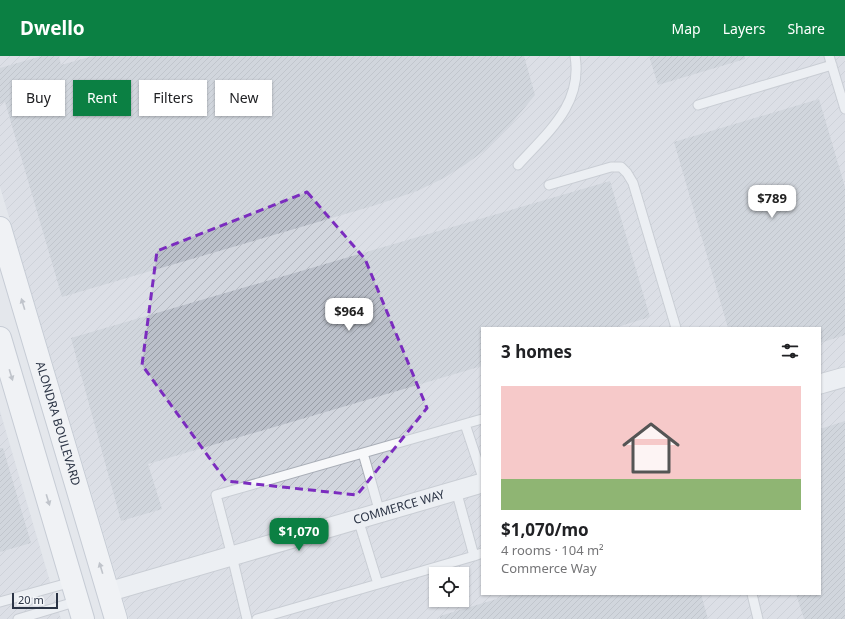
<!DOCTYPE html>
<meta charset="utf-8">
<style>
body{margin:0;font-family:"Noto Sans",sans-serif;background:#f6f6f6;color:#202124;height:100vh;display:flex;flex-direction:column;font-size:15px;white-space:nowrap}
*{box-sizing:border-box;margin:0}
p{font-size:13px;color:#757577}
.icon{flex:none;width:22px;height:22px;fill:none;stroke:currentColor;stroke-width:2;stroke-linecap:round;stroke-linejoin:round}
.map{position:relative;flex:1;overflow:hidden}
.details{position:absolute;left:481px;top:271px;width:340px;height:268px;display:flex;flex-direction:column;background:#fff;border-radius:0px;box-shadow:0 1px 3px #0004}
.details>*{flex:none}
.top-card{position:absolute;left:12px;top:24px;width:380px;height:36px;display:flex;gap:8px}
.buttons{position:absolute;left:429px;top:511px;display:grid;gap:8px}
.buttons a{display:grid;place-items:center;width:40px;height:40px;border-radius:0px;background:#fff;box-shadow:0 1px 3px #0004;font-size:20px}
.scale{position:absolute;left:12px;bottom:10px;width:46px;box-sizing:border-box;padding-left:4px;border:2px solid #2b3445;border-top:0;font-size:11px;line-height:14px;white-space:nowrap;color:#2b3445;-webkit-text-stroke:3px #f4f6f9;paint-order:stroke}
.price{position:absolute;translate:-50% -34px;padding:0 9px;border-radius:8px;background:#fff;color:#222;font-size:13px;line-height:26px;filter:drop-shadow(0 1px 2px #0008)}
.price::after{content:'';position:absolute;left:50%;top:24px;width:12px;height:9px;margin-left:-6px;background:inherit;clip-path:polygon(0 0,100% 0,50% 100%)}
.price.current{background:#0b8043;color:#fff}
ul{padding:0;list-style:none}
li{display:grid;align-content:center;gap:8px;height:212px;padding:0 20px}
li+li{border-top:1px solid #e0e0e0}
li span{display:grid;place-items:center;height:124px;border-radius:0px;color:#555}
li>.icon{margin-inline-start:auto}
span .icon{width:72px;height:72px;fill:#fffc;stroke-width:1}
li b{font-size:17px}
h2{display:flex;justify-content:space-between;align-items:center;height:48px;padding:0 20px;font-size:17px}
.tag{padding:0 14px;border-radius:0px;background:#fff;box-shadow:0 1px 3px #0004;font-size:14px;line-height:36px}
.tag.current{background:#0b8043;color:#fff}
header{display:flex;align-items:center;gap:24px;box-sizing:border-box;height:56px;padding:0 20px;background:#0b8043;color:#fff}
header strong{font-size:19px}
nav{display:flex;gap:22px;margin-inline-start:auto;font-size:14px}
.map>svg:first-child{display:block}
.industrial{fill:url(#industrial-furrows);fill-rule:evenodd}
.building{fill:url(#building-hatch)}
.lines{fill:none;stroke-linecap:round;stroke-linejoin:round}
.service-casing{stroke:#a9aeb7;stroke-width:11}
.minor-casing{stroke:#a9aeb7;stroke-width:21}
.primary-casing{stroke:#a3abb8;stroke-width:24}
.service{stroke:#f7f8fa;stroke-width:9}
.minor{stroke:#f7f8fa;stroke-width:19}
.primary{stroke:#fff;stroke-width:22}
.oneway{fill:#959aa2}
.marked{fill:none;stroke:#7b2cbf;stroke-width:3;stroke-dasharray:8 5;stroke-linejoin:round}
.labels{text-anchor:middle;stroke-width:3;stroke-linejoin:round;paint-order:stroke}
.street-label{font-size:12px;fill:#2b3445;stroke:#f4f6f9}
</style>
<header>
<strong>Dwello</strong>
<nav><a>Map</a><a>Layers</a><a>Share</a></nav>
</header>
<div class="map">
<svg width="845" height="563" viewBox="0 0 845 563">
<defs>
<pattern id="industrial-furrows" width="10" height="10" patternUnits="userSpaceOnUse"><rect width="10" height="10" fill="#d2d6de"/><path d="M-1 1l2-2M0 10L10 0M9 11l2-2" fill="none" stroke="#b4b8c0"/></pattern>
<pattern id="building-hatch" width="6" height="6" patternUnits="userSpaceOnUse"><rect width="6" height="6" fill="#bbc0ca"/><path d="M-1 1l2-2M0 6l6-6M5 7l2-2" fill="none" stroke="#989da6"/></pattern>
</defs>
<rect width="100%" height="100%" fill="#e4e7ec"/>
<!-- industrial -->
<path class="industrial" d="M0,0h845v563h-716l-129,-432zM482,272h338v266h-338zM436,518h26v26h-26z
M0,355l61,208h-61z"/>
<!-- building -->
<path class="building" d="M42,0h17l2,9 32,-9h431l11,39 -23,28 -28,28 -18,13 -22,14 -27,13 -41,14 -314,92 -57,-195 -5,2v-36z
M649,0h96v3l-87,26z
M819,43l26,88v148l-25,8v-15h-92l-54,-186z
M610,125l40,136 -36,11h-132v38l-334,98 14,45 -41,12 -50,-183z
M845,365v198h-41l-8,-25h24v-165z
M0,392h3l28,95 -31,9z
M513,538h188l7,25h-268v-3z"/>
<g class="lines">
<!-- service casing -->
<g class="service-casing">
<path id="service" d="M829,0l16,53
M698,49l134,-40
M518,109c30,-33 65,-61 57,-109
M549,129l62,-18h10l6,6 6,10 43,145
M465,368l17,51
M363,397l119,-34
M456,434l18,66 8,-3
M358,463l20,65 96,-28
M752,538l6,25
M0,546l72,-20
M18,563l60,-18
M247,563l-15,-63 -16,-61 147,-42 17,60
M257,563l121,-35"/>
</g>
<!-- minor casing -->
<g class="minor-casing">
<g id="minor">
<path d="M820,328l25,-7"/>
<path id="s1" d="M108,536l374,-109"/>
</g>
</g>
<!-- primary casing -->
<g class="primary-casing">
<g id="primary">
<path id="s2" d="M0,172l116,391"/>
<path d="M0,282l83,281"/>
</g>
</g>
<!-- service -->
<use href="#service" class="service"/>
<!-- minor -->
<use href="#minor" class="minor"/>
<!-- primary -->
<use href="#primary" class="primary"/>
</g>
<!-- one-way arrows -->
<defs><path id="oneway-solid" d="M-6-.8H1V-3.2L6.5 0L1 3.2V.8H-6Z"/></defs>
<g class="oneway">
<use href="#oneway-solid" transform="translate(23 248) rotate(-107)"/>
<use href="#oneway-solid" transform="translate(11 319) rotate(73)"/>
<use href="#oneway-solid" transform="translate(48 444) rotate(73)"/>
<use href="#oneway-solid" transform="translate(101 512) rotate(-107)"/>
</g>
<!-- marked area -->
<path d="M0 0H845V563H0ZM307,136l58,67 62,149 -70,87 -131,-14 -84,-116 15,-114z" fill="#e4e7ec" fill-opacity=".55" fill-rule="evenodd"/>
<path class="marked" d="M307,136l58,67 62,149 -70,87 -131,-14 -84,-116 15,-114z"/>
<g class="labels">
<!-- street labels -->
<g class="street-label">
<text dy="4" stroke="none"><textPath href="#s2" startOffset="204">ALONDRA BOULEVARD</textPath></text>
<text dy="4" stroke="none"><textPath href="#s1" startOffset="303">COMMERCE WAY</textPath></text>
</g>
</g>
</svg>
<div class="buttons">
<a><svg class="icon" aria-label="locate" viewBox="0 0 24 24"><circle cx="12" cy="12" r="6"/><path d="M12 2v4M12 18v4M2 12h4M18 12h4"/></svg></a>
</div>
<div class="scale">20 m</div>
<b class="price" style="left:772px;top:163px">$789</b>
<b class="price" style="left:349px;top:276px">$964</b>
<b class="price current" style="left:299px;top:496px">$1,070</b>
<div class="top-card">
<a class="tag">Buy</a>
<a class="tag current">Rent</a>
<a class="tag">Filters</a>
<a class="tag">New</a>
</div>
<section class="details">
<h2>3 homes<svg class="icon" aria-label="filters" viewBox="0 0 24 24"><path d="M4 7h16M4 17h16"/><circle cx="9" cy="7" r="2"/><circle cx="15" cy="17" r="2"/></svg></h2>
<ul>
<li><span style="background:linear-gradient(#f6c9c9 75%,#8fb573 0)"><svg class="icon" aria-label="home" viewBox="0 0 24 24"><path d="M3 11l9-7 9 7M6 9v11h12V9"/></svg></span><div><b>$1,070/mo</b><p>4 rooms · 104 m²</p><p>Commerce Way</p></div></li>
</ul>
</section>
</div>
